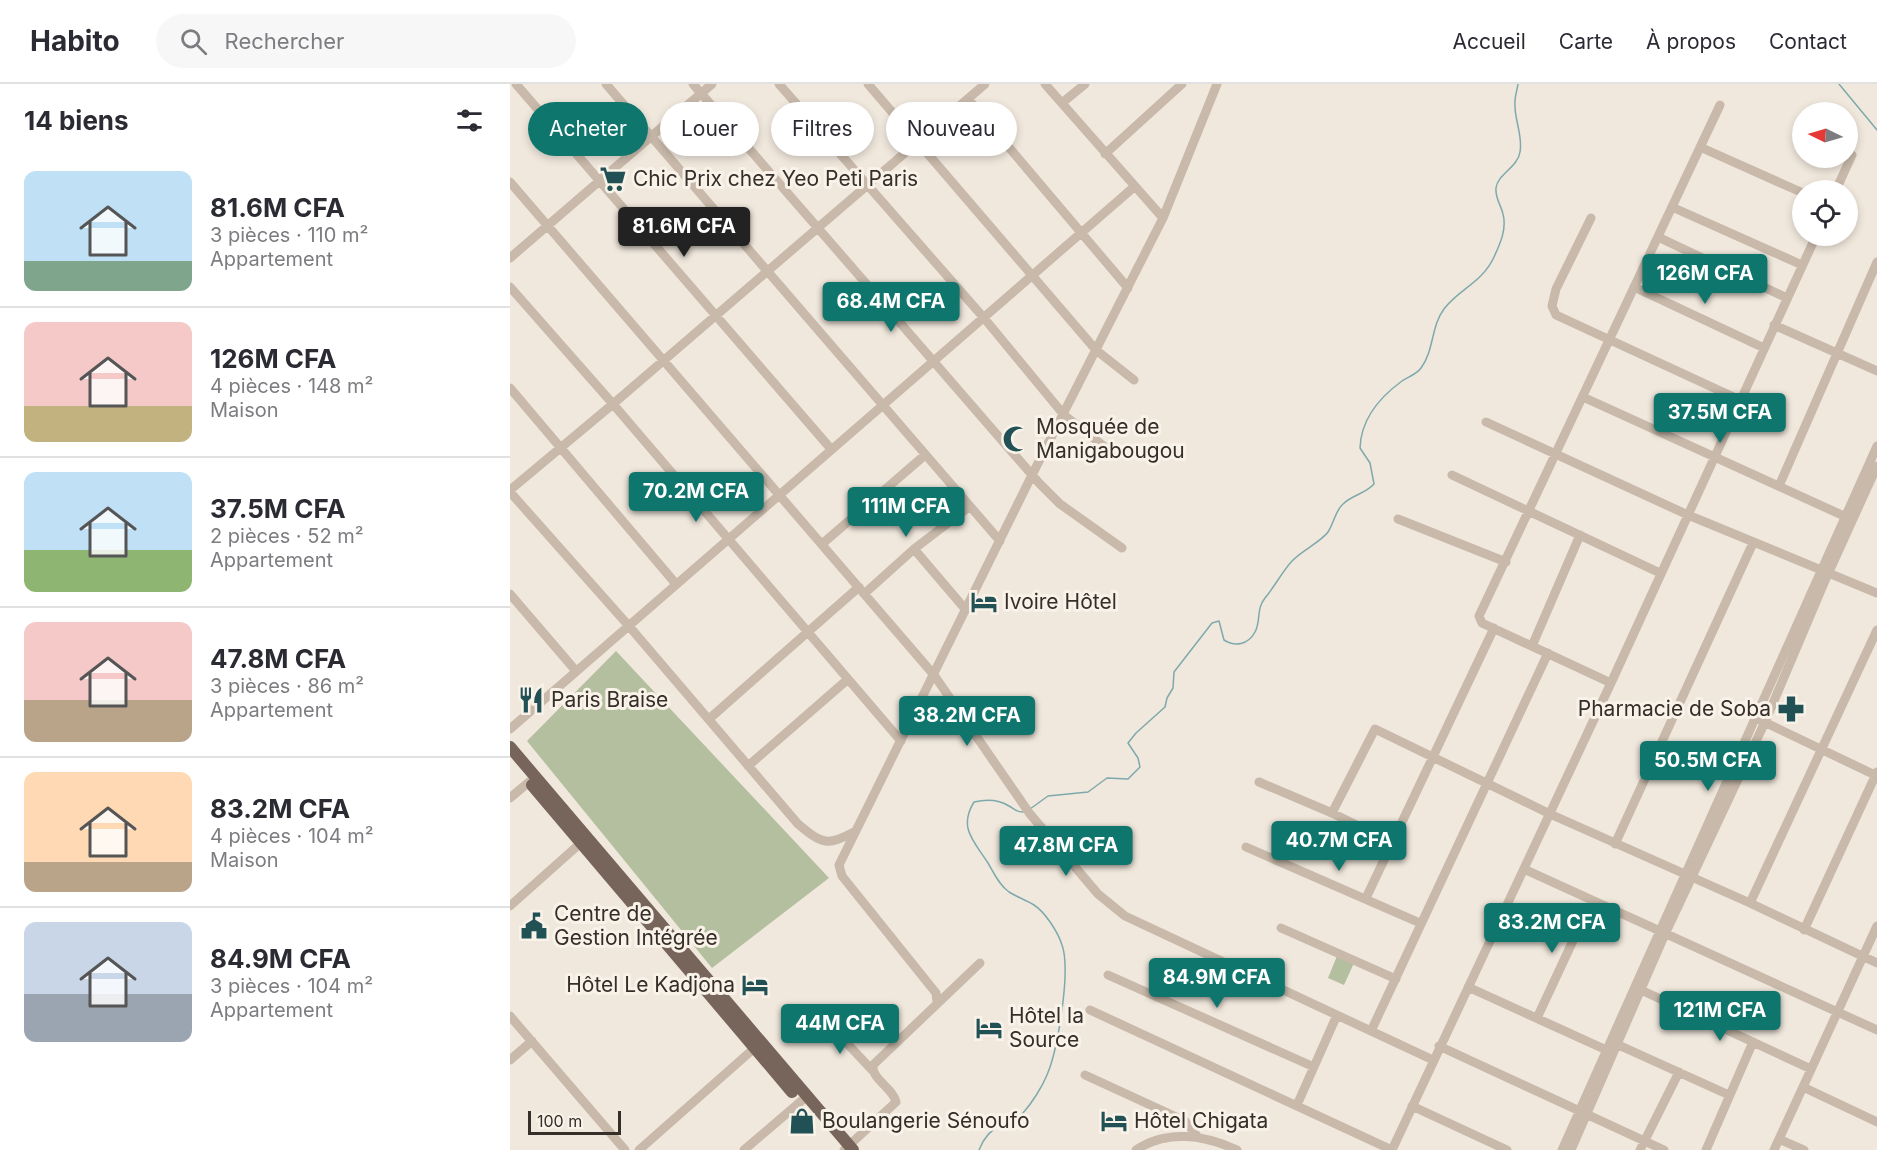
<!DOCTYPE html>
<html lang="fr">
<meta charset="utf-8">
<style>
body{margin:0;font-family:Inter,sans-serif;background:#f7f7f7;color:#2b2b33;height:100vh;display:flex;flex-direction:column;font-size:22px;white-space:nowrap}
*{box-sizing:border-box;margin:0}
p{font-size:20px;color:#7c7c81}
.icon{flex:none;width:33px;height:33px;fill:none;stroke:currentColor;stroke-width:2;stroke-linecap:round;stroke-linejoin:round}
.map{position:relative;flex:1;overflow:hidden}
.side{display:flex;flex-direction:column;background:#fff;width:510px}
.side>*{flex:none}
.guide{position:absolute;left:18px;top:18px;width:570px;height:54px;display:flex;gap:12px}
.needle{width:39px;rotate:275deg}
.tools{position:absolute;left:1282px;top:18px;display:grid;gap:12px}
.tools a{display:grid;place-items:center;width:66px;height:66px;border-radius:50%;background:#fff;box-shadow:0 3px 9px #0003;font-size:30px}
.scale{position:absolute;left:18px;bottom:15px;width:93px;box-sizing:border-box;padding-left:6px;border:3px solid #362e29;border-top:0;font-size:16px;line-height:21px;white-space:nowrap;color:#362e29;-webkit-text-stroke:4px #f9f2e9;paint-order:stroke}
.price{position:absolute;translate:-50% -51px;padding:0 14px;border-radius:6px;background:#0f766e;color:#fff;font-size:20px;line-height:39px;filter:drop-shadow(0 2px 3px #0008)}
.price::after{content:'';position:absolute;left:50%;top:36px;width:18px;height:14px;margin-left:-9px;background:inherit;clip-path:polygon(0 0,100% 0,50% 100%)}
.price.active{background:#222;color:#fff}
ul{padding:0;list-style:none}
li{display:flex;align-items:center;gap:18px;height:150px;padding:0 24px}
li+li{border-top:2px solid #e1e1e2}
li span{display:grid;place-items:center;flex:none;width:168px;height:120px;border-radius:12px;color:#555}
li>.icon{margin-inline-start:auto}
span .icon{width:72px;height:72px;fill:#fffc;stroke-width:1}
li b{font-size:26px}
h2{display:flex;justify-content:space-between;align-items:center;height:72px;padding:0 24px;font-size:26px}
.pill{padding:0 21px;border-radius:27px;background:#fff;box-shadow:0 3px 9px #0003;font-size:21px;line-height:54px}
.pill.active{background:#0f766e;color:#fff}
header{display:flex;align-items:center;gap:36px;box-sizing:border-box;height:84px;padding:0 30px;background:#fff;border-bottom:2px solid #e1e1e2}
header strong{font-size:28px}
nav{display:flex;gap:33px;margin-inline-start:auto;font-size:21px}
.search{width:420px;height:54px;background:#f7f7f7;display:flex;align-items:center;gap:15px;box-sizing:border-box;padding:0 21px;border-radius:33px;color:#7c7c81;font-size:22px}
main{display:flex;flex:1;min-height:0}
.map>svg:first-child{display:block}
.green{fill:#b3bf9e}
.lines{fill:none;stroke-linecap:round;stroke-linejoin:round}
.stream{stroke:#7ea9ac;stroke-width:1.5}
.minor{stroke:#c8b9aa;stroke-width:9}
.major{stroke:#77655b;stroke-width:12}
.labels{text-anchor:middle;stroke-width:6;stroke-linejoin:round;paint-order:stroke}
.poi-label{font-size:21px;fill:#362e29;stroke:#f9f2e9;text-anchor:start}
</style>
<header>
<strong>Habito</strong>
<div class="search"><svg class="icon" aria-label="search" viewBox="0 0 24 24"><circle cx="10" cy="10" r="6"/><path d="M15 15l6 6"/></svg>Rechercher</div>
<nav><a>Accueil</a><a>Carte</a><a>À propos</a><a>Contact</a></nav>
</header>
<main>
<section class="side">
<h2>14 biens<svg class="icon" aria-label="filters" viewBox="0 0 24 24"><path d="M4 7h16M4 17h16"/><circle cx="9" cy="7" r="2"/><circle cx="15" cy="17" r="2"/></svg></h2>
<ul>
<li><span style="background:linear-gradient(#bfe0f5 75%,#7fa58c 0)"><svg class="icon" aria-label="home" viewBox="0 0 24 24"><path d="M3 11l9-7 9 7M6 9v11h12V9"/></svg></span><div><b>81.6M CFA</b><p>3 pièces · 110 m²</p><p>Appartement</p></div></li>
<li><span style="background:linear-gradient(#f6c9c9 70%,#c2b280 0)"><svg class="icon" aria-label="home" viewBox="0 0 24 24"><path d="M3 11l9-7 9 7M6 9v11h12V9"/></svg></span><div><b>126M CFA</b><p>4 pièces · 148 m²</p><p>Maison</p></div></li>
<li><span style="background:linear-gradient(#bfe0f5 65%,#8fb573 0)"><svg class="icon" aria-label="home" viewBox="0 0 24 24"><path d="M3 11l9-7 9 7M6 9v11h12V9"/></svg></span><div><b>37.5M CFA</b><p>2 pièces · 52 m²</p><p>Appartement</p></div></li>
<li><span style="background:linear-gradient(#f6c9c9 65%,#b9a48a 0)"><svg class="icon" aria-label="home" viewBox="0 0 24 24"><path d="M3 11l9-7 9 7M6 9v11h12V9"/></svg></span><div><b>47.8M CFA</b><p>3 pièces · 86 m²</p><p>Appartement</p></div></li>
<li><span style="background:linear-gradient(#ffd9b3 75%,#b9a48a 0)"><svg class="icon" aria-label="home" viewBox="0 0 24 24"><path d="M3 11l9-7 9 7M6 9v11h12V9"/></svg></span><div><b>83.2M CFA</b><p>4 pièces · 104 m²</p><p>Maison</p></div></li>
<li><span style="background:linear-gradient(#c9d6e8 60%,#9aa5b1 0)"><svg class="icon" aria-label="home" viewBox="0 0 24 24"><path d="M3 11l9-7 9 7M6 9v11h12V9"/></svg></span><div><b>84.9M CFA</b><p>3 pièces · 104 m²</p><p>Appartement</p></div></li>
</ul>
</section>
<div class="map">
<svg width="1367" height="1066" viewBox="0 0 1367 1066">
<rect width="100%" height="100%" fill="#f1e8dd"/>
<!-- green -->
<path class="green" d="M106,567l213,227 -117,90 -185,-227z
M827,872l17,7 -10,22 -16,-7z"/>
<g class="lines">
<!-- stream -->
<path class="stream" d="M1329,0l38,46
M520,725l18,-13 40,-4 19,-14 21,1 12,-12 -2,-9 -10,-15 8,-10 29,-26 2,-9 6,-10 1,-16 38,-49 7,-2 5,19c11,7 24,5 31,-8 6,-11 1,-23 10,-34 10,-12 17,-26 27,-37 9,-10 30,-20 36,-29 6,-9 7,-21 15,-28 9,-9 22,-10 31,-20l-4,-21 -10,-15c1,-29 20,-51 42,-67 6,-4 15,-7 19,-13 13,-17 10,-42 23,-59 15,-20 38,-26 50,-52 6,-13 13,-28 9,-43 -2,-9 -8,-16 -7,-26 1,-13 22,-21 24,-36 3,-15 -5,-31 -5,-46 -1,-7 2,-15 3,-22
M469,1066c4,-11 13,-21 24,-27 6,-3 15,-4 20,-10 9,-10 19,-26 24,-38 11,-26 24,-105 15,-130 -4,-13 -17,-33 -28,-40 -8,-5 -17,-8 -25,-13 -10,-7 -15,-19 -21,-29 -14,-22 -30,-35 -14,-61 13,-3 24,-3 35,4 6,3 7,6 14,6"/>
<!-- minor -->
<path class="minor" d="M6,0l315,365
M96,0l394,457
M183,0l346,399 21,21 62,44
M269,0l205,234 80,97 46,36
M358,0l228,266 38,30
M535,0l118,134
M458,15l160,189
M552,19l23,-19
M1190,63l103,46
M595,70l77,-70
M0,98l424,493 96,139 68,80 27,22 308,144
M1326,106l16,-35
M1162,123l130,58
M1081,134l-35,71 -4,17 4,9 184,85
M1148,153l129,61
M0,174l202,-174
M0,203l103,117 288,337
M1124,203l130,61
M1264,241l103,46
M0,304l166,196
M1073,313l261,119
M976,338l202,93 189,78
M942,391l208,98
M1269,402l98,-224
M0,406l103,-86 372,-320
M0,408l118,133 170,199c25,21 29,22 58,7
M888,435l108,43
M312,460l103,-89
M404,465l52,61
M0,510l66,77
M354,510l50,-45 55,-42
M1022,562l48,-111
M1101,599l-129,-60 -3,-7 241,-511
M199,635l150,-132
M1250,636l117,56
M0,645l624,-542
M238,682l99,-86
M749,698l73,31 59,29
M0,714l19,-16
M822,729l43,-84 175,85 200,89 127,60
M1105,760l138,-301
M736,763l174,76
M1014,785l353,161
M856,814l128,-270
M1240,819l127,-273
M0,822l74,-66
M771,844l115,51
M1294,846l73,-158
M598,891l206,92
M958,903l145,66
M1131,906l170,79
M427,918l-1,-9 -94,-117 -3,-11 193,-390 131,-257 54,-134
M580,926l302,140
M0,932l115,134
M1027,934l55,-118
M317,938l45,48
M861,947l177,-378
M1104,959l115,52
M929,962l225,104
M0,976l22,-19
M575,991l100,46 13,16
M1293,1003l74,35
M787,1021l40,-90
M902,1022l95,44
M1269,1055l25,11
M129,1066l120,-106
M234,1066l62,-53
M334,1066l52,-48c-3,-14 -25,-23 -23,-37l107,-102
M626,1066c31,-21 69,-15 101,0
M882,1066l219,-467 205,-447
M1052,1066l315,-704
M1061,1066l94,-216 100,-212 59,-139 53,-117
M1130,1066l39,-78
M1196,1066l47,-108
M1264,1066l103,-224"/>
<!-- major -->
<path class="major" d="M0,663l343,403
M22,701l260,307"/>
</g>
<!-- icons -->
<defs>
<g id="supermarket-bare" transform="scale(2.07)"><path d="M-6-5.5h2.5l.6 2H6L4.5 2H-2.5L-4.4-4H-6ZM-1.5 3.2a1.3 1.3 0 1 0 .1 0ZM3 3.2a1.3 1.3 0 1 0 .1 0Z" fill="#215055" stroke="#f9f2e9" stroke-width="2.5" paint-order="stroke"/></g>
<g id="mosque-bare" transform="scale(2.07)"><path d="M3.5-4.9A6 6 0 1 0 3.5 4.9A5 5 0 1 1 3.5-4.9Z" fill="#215055" stroke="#f9f2e9" stroke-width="2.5" paint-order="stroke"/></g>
<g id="hotel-bare" transform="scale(2.07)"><path d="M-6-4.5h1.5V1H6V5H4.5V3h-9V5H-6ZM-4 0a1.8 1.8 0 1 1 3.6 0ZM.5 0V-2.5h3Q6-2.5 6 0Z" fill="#215055" stroke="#f9f2e9" stroke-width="2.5" paint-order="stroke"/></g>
<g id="restaurant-bare" transform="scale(2.07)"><path d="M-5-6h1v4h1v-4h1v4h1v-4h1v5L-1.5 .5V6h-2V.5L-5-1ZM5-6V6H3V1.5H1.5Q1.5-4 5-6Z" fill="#215055" stroke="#f9f2e9" stroke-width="2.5" paint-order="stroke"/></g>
<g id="pharmacy-bare" transform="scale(2.07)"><path d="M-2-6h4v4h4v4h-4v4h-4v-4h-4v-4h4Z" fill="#215055" stroke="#f9f2e9" stroke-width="2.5" paint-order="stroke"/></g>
<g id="civic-bare" transform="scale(2.07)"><path d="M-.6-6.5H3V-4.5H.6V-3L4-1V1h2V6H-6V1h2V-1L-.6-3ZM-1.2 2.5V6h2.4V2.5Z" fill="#215055" stroke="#f9f2e9" stroke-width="2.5" paint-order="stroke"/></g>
<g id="shop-bare" transform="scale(2.07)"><path d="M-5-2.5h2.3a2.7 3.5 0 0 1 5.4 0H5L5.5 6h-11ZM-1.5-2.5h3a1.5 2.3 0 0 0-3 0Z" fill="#215055" stroke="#f9f2e9" stroke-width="2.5" paint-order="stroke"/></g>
</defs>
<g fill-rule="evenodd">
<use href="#supermarket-bare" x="103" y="95"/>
<use href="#mosque-bare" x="506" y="355"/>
<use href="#hotel-bare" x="474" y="518"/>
<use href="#restaurant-bare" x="21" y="616"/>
<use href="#pharmacy-bare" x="1281" y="625"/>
<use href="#civic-bare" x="24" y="842"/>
<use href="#hotel-bare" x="245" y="901"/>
<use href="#hotel-bare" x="479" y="944"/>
<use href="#shop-bare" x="292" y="1037"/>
<use href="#hotel-bare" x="604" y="1037"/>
</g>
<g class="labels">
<!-- poi labels -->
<g class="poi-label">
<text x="123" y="102">Chic Prix chez Yeo Peti Paris</text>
<text x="526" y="350">Mosquée de<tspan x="526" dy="24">Manigabougou</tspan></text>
<text x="494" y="525">Ivoire Hôtel</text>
<text x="41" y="623">Paris Braise</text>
<text x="1261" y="632" text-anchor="end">Pharmacie de Soba</text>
<text x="44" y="837">Centre de<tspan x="44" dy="24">Gestion Intégrée</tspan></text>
<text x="225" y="908" text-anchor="end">Hôtel Le Kadjona</text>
<text x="499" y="939">Hôtel la<tspan x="499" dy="24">Source</tspan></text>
<text x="312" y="1044">Boulangerie Sénoufo</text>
<text x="624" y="1044">Hôtel Chigata</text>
</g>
</g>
</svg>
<div class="tools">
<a><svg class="needle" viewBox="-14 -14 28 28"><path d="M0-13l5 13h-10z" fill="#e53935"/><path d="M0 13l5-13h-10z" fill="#7c7c81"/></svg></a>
<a><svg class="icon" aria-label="locate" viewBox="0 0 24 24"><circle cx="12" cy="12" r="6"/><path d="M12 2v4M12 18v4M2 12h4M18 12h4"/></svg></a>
</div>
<div class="scale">100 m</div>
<b class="price active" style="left:174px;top:174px">81.6M CFA</b>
<b class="price" style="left:1195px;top:221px">126M CFA</b>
<b class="price" style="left:381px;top:249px">68.4M CFA</b>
<b class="price" style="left:1210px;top:360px">37.5M CFA</b>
<b class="price" style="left:186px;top:439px">70.2M CFA</b>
<b class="price" style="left:396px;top:454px">111M CFA</b>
<b class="price" style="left:457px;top:663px">38.2M CFA</b>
<b class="price" style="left:1198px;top:708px">50.5M CFA</b>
<b class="price" style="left:829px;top:788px">40.7M CFA</b>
<b class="price" style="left:556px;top:793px">47.8M CFA</b>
<b class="price" style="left:1042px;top:870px">83.2M CFA</b>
<b class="price" style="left:707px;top:925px">84.9M CFA</b>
<b class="price" style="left:1210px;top:958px">121M CFA</b>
<b class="price" style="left:330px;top:971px">44M CFA</b>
<div class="guide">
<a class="pill active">Acheter</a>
<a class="pill">Louer</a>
<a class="pill">Filtres</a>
<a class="pill">Nouveau</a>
</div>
</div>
</main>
